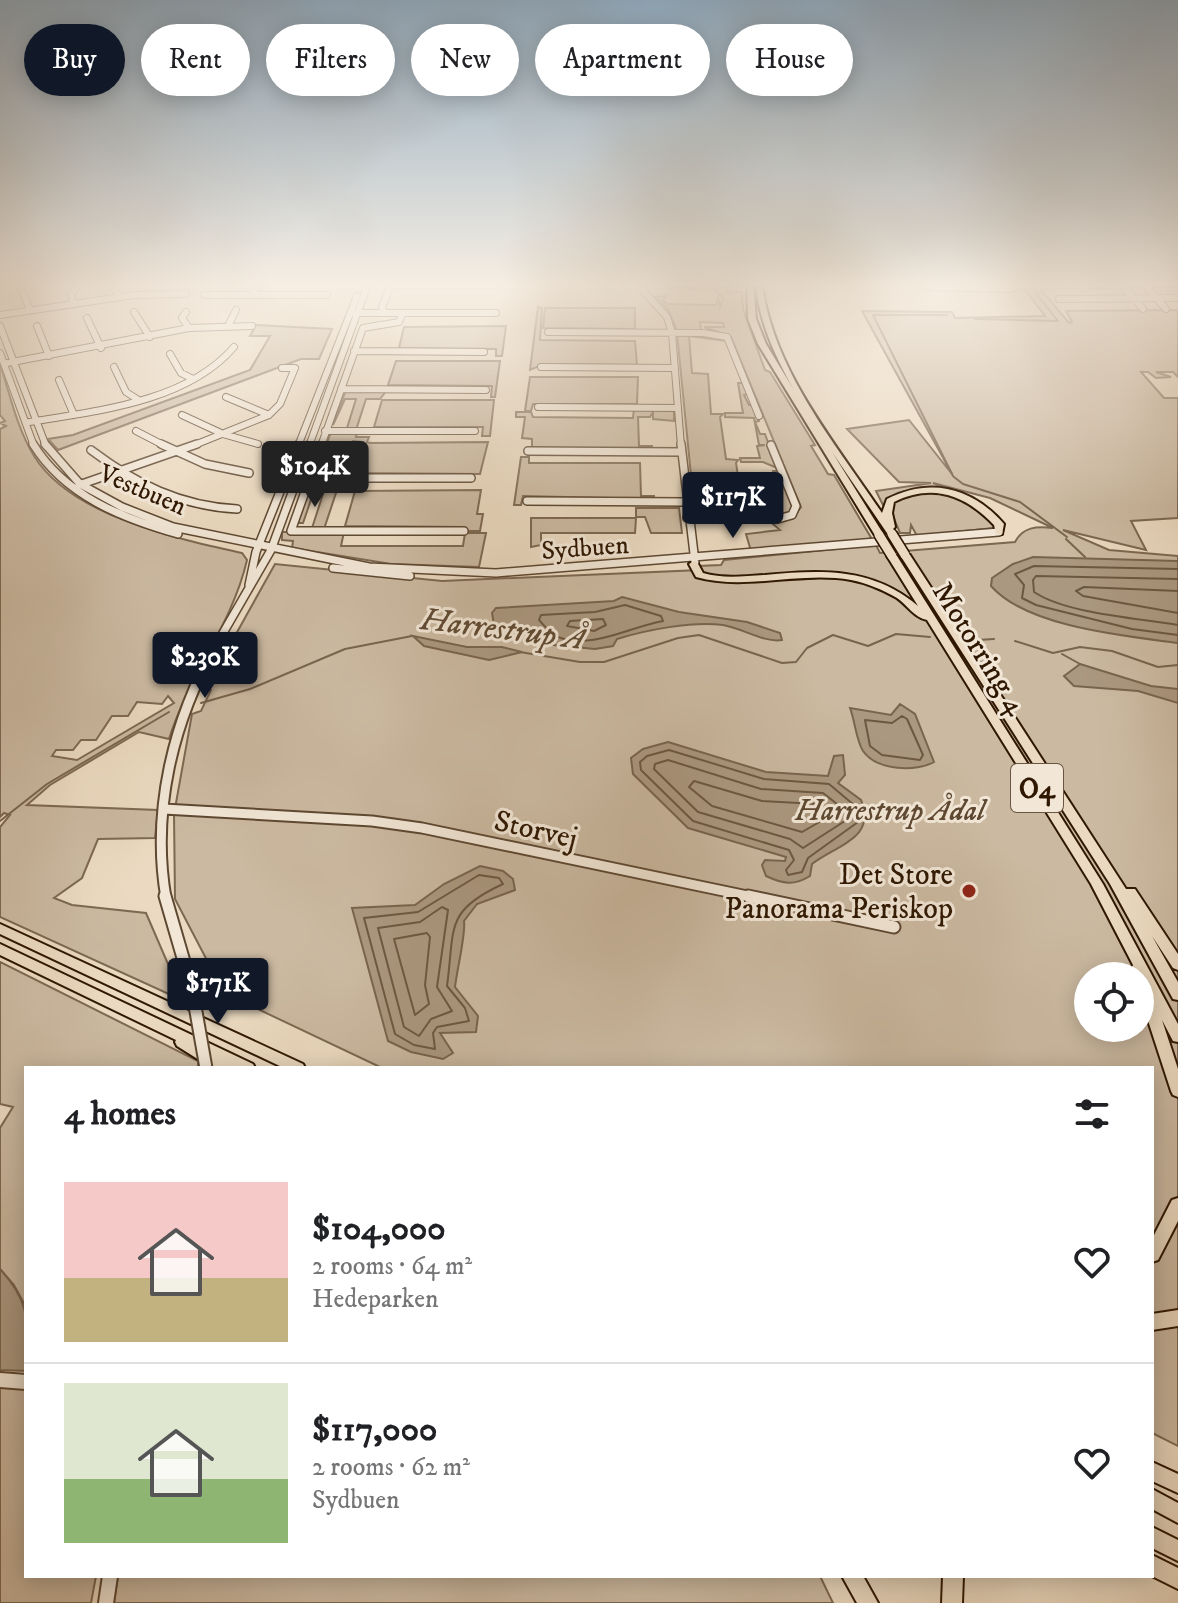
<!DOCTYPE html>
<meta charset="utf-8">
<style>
body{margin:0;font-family:"IM FELL DW Pica",serif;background:#f6f6f6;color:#202124;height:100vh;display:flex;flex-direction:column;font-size:30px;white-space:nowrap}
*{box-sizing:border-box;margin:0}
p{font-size:26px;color:#757577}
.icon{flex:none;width:44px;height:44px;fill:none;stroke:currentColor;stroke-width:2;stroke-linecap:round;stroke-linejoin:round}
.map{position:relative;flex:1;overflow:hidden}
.side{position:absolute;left:24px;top:1066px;width:1130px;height:512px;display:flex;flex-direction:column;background:#fff;border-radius:0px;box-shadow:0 4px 20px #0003}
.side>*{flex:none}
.hud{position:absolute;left:24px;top:24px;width:1130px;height:72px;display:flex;gap:16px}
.fabs{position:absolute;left:1074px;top:962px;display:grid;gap:16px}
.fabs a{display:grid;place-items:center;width:80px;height:80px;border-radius:50%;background:#fff;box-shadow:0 4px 20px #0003;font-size:40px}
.price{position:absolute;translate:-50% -68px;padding:0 18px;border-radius:8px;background:#111827;color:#fff;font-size:26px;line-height:52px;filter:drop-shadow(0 2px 4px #0008)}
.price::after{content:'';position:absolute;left:50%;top:48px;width:24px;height:18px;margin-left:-12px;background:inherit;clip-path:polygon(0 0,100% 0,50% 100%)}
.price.active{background:#222;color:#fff}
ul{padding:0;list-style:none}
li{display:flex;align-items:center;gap:24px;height:200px;padding:0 40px}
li+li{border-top:2px solid #e0e0e0}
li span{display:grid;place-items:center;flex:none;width:224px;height:160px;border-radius:0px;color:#555}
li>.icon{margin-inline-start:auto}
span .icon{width:96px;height:96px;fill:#fffc;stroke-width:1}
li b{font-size:34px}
h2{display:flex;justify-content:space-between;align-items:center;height:96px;padding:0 40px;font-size:34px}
.tag{padding:0 28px;border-radius:36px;background:#fff;box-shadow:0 4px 20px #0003;font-size:28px;line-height:72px}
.tag.active{background:#111827;color:#fff}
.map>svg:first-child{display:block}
.green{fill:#cbb9a1;stroke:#7d6852;stroke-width:2;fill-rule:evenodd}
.water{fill:#ab9880;stroke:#79644e;stroke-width:2}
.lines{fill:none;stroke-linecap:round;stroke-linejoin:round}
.shore{stroke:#6d5841;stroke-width:2}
.stream{stroke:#79644e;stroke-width:2}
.minor-far4-casing{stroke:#5e4832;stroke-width:8}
.minor-far3-casing{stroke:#5e4832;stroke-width:10}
.minor-far2-casing{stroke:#5e4832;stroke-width:13}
.minor-far1-casing{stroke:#5e4832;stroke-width:15}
.minor-casing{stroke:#5e4832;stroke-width:18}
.highway-casing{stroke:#2f1702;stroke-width:4}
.minor-far4{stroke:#f2e7d7;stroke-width:6}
.minor-far3{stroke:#f2e7d7;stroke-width:7}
.minor-far2{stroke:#f2e7d7;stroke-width:9}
.minor-far1{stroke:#f2e7d7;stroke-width:11}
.minor{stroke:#f2e7d7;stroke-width:14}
.highway{fill:#ebdac1;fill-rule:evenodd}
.minor-bridge-casing{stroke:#5e4832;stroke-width:15;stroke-linecap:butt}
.highway-bridge-casing{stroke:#2f1702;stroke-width:12;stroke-linecap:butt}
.minor-bridge{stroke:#f2e7d7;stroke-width:11}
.highway-bridge{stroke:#ebdac1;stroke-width:9}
.poi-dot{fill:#8f2418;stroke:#f2e7d7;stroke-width:3}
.labels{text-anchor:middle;stroke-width:6;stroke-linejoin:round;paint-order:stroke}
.far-street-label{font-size:26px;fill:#2f1702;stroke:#f2e7d7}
.shield{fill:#f2e7d7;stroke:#6a5542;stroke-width:2}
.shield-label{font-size:28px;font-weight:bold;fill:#2f1702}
.street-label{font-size:30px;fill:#2f1702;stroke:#f2e7d7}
.park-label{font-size:30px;font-style:italic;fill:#5e4832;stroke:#f2e7d7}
.poi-label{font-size:30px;fill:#2f1702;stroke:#f2e7d7;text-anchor:end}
.water-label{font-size:32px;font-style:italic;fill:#614b34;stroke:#f2e7d7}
</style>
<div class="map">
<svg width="1178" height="1603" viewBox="0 0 1178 1603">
<rect width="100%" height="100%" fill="#ebdac1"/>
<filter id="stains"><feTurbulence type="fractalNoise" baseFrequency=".0025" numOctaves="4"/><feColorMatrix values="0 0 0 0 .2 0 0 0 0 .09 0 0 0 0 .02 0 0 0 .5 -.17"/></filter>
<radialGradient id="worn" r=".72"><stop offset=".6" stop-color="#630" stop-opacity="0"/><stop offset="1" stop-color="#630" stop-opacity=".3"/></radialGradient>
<!-- green -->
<path class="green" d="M722,284h6l-2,7 16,1 1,17 22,61 5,2 45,73 -4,1 17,28 6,1 39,66 -122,10 -5,-17 34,-4 -13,-11 28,-4 6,-8 -70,-170 -27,-10h20l-1,-4 -23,-1 1,8 -24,1 -9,-22 -13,-12 11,-1 -3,4 4,4 49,1 2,-8 2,10 3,-9 -9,-9 -44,-1 -1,-2 53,2z
M1023,287h16l30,36 3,-1 -6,-11 112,-1v67l-5,-5h-17l15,5 -15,1 -8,-6h-7l23,26h14v120l-47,3 15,29 -83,-20 46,20 69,6v890l-26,-13v-365h-770l-158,-75 -49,-94 -1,-85 18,-100 9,-3 10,-21 -4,-4 68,-122 167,17 258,-11 -2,-4 23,-1 3,-5 152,-15 4,8 135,-11c8,-15 21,-16 38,-14l-63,-30 -57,-15 16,7 -45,1 -21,14 -7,-14 55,-8 -32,-1 -52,-53 62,-9 43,54 -90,-163 90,1 3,6 90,-2zM1088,976h52v52h-52z
M538,307l4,1 -2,32 95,1 2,24 -93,-1 -14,6z
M545,308h90v21l-92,-1z
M256,325l76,4 -13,30h-18l-243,91 -10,-11 25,-4 177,-65 20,-34h-20z
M506,326l-4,30h-6v-7l-97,-1 5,-21z
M677,333l45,3 4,5 -37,-5 3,37 16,1 3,40h12l-3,3 6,42 12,1 -2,3 7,46h13l3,5 1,-6h19l-6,-37h6l15,34 -2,7 -10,4h-87z
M396,361h104l-5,36h-4l1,-11 -104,-1z
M0,364c10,31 17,64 34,92 37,60 144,83 208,97l5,7c-15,65 -58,115 -78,179l-30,-7 -89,53 -23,20 131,5 -3,28 -57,1 -16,39 -28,20 18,7 74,8 38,88 -184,-84v-90l10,-12 -6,-2 -4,4v-388l6,-3 -6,-3 5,-2 -5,-6zM168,696l6,7 -97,57 -25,-4 4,-6h17l8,-10h15l16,-24h16l9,-14 25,2z
M530,377h108l-1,27h-104l-2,7h-6z
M738,383h7l4,11 -5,1 5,10h5l5,16 -4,1 5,12h5l12,34 -14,-6h-22l-1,-4h20l-3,-12 8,-1h-6l-5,-27 -29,-1v-4h18z
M346,390h41l-7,9h-14l-10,31 -21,-2h12l9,-29h-11l-12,26z
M382,400h112l-4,36h-8l1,-9h-109z
M634,408l40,1v12l-21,-2v-7l-3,5h-12l1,29h13v5l-120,-4v-8l-10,-1 3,-21h-9v-5h15l2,5 100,1z
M331,432h26l-1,5h13l-2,5 4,1 117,-1 -8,32 -127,-1 10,-31 -10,-1 -12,35 -11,-1 10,-33h-10l-9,29h-4z
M521,457h8v6h111l1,33h13v3l-131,-3 -2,9h-7z
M313,478l28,1 -1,5h15l-2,5 -16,1 -13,39 -12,-1 12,-37h-10l-11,32h-5z
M481,490l-4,24h6l-3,17h-15l-1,-4 -119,-1 10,-35z
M908,493c45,0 53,-2 86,30v5l-77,8 -6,-11 -1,8h-10l-10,-24 3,-8z
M636,508h43l3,25h-31l-6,-16h-9z
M531,518h105l-1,15h-94v12l-10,2z
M282,532h62l-3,14h122l2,-13h21l-7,34 -88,-3 -99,-16 1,-7 -11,-1z
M0,962l198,99v7h-172v239l-12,-22 -14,-16v-141l13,-21 -13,-3z
M0,1385l26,2v189h70l-5,27h-91z
M118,1576h702l13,27h-719z"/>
<!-- water -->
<path class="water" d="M1033,557l145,4v82c-53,-7 -151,-16 -187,-57l1,-8 21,-14z
M622,597l57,15 68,10 33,11 2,7c-18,3 -40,-12 -59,-15 -31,-4 -77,5 -106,14l-4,7 -18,3 -42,-4 -18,-17 -41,-4 -2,-11 4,-5 118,-7z
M413,636l54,11h35l20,5 -33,8 -65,-14z
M1080,664l71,22 27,3v14l-40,-12 -64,-5 -10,-10z
M900,704l15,10 19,48c-17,10 -57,9 -71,-11 -7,-11 -8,-30 -13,-43l41,7z
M668,742l98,30 62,4 6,-20 9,-1 2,20 -7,8 23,17c16,38 -24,45 -49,64l-2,12c-16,10 -27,8 -44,0l-4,-11 3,-5 20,1 1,-4 -98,-29 -55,-54 -2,-16 12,-9z
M480,866l23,5 10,8 2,11 -38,14 -13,17c2,13 -7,48 -9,66l23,29 -2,16 -36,1 13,20 -10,6 -32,-7 -23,-11 -36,-133 63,-3 29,-21z
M0,1269c34,37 26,55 26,102l-26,-1z"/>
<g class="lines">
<!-- shore -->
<path class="shore" d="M1178,569l-144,-3 -19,8 9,11 -2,13 14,7 96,24 46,6
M1178,579l-142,-3 -3,4 1,12c33,22 104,26 144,33
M1178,591l-94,-4 -8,4 7,5 95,17
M625,605l36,11 2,5c-34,6 -71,29 -105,16 -7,-2 -14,-12 -19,-17l2,-5 54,-3z
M603,619l3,6 -12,6 -27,-5 3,-5z
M902,716l5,3 16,36 -3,5 -38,-5 -12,-9 -5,-26 27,3z
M669,750l95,29 65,5 25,21 4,17 -50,36 -6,14 -14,3 -2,-5 8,-10 -5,-10 -96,-29 -52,-51 -1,-8 7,-6z
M668,760l93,29 62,4 23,18 2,8 -45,29 -13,-9 -92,-27 -44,-43 1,-5z
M694,781l68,20 55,3 13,12 -28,16 -90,-26 -23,-19z
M479,875l20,3 4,6c-59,27 -48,44 -56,102l18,22 4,13 -32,6 -4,6 2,16 -21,-4 -19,-11 -31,-116 54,-6z
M442,907l6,3 -11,77 15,24 -21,8 -12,17 -15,-9 -26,-99 42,-6z
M427,933l3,4 -5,48 4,19 -14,11 -21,-76z"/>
<!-- stream -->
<path class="stream" d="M947,315h-74l80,161
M975,319l83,2 -24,-30
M954,477l9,7 57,18 47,35
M1066,539l19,18
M978,640l16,-1
M1015,641l38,12 27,-6 32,4 46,16 20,-2
M520,652l60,10h24l74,-24 21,-3 83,28 14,-1 11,-14 26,-13 35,11 28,-12 34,3
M1062,654l18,10
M201,703l49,-14 95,-40 67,-13
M0,821l47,-37 122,-72"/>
<!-- minor-far4 casing -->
<g class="minor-far4-casing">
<path id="minor-far4" d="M19,284l11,26
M637,284l30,33 5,16 9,113
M1018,285l-6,4 -86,-2 7,-2 245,-1
M1124,287l19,22
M1146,287l20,22
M204,295h123
M252,295l7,-11
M119,297l-4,-7 6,-6
M1059,299l119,-1
M73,304l-2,-10 8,-10
M134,312l16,25
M186,312l-4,6 7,10
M353,313h143
M384,313l-2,-6 9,-22h108
M0,315l134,-20 52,-1
M87,318l14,30
M0,326l46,120
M37,326l12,30
M228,326l8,-16
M548,332l155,1 24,4 32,79
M354,351l130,1
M0,353l34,93
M170,354l11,19 12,6
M7,363l182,-35 63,-2
M114,367l12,25 11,7
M541,367l134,1
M59,380l15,35
M341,389l145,1
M226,397l43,18
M538,407l140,1
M182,415l41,19 35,10
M29,422c68,-11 158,-20 205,-75
M136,431l29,15
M325,431h150
M192,446l77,-31 11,-11 15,-36h-13
M298,446l59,-150
M309,446l59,-162
M321,446l42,-118 36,-6 4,-9"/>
</g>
<!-- minor-far3 casing -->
<g class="minor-far3-casing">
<path id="minor-far3" d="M33,444c32,52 89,74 145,90
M45,444l35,40 42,23 51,20 196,40 127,6 503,-41
M161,444l44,20 44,9
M322,444l-31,87h173
M681,444l14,118
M91,450c45,34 89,56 146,59
M528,451l154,1
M309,478h162
M79,485l118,-41
M527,501l160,1
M687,518l91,1 14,-4 4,-9 -25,-61
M333,568l77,8
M249,585l7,-33 43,-108
M215,647l56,-97 39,-106"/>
</g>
<!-- minor-far2 casing -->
<g class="minor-far2-casing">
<path id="minor-far2" d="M164,809l208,12 50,7 335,70
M166,898c-15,-87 7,-177 50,-253"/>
</g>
<!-- minor-far1 casing -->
<g class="minor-far1-casing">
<path id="minor-far1" d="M165,896l27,93
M748,896l146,31"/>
</g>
<!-- minor casing -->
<g class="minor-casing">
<path id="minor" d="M0,1380l26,2
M106,1603l4,-27"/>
</g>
<!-- highway casing -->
<g class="highway-casing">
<path id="highway" d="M747,284h6l3,35 10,25 28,46c-19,-34 -35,-68 -38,-106h6c11,86 73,159 120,229l5,-14c43,-22 85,-12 117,25l-2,10h-6l-2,-9c-29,-30 -61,-42 -100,-23l-2,11 3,14 -2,2 4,5 -5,3 -3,-1 -57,-84 52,83 -5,3 -3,-1 -118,-193 -10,-25z
M905,552l5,3 216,334h9l43,65v16l-5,-2 -21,-32 26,46v18l-5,-1 -63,-115 -210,-329z
M892,553l5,3 206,328 75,140v18l-5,-1 -11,-21 16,49v28l-5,-2 -2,-4 -31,-95v-20h-7l-2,-7 2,-4 -42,-81 -164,-264c-12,-2 -20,-15 -30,-22 -14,-8 -30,-15 -46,-18 -52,-9 -105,11 -155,-3l-7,-13 5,-3 3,1 6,11c20,6 41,3 62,2 57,-5 107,-8 153,31l-31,-50z
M0,924l303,140 2,4h-21l-284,-134z
M0,944l253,120 2,4h-21l-4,-2 1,2h-19l-35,-22 -2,-4 1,-2 -176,-85z
M1178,1198v23l-20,39 -6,2v-23l20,-39z
M1178,1310v16l-26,4v-16z
M1152,1462l26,12v19l-26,-12z
M1152,1489l26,14v20l-26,-14z
M1152,1527l26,13v21l-26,-13z
M1152,1555l26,13v21l-26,-13z
M842,1576h21l15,27h-21z
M943,1576h20l-1,27h-20z"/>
</g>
<!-- minor-far4 -->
<use href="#minor-far4" class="minor-far4"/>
<!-- minor-far3 -->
<use href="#minor-far3" class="minor-far3"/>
<!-- minor-far2 -->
<use href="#minor-far2" class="minor-far2"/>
<!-- minor-far1 -->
<use href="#minor-far1" class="minor-far1"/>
<!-- minor -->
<use href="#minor" class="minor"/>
<!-- highway -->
<use href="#highway" class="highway"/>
<!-- minor-bridge casing -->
<g class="minor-bridge-casing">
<path id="minor-bridge" d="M192,989l14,79"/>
</g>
<!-- highway-bridge casing -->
<g class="highway-bridge-casing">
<path id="highway-bridge" d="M892,534l13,21
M879,535l13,21"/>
</g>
<!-- minor-bridge -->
<use href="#minor-bridge" class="minor-bridge"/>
<!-- highway-bridge -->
<use href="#highway-bridge" class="highway-bridge"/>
</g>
<!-- sky -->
<linearGradient id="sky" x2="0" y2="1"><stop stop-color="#8fa9be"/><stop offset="0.56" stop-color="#f6eee3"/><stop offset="1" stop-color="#f6eee3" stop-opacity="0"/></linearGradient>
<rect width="1178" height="508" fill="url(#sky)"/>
<!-- markers -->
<circle class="poi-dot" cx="969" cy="891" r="8"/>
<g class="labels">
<!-- far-street labels -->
<g class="far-street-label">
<text transform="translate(143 489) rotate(23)" y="9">Vestbuen</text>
<text transform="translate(585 547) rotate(-4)" y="9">Sydbuen</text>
</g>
<!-- shield labels -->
<rect class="shield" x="1011" y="764" width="52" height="48" rx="6"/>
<g class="shield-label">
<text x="1037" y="798">O4</text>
</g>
<!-- street labels -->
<g class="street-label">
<text transform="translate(980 648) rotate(58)" y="10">Motorring 4</text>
<text transform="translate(536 829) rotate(13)" y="10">Storvej</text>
</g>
<!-- park labels -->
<g class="park-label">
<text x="890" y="820">Harrestrup Ådal</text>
</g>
<!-- poi labels -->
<g class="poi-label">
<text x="953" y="884">Det Store<tspan x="953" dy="34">Panorama Periskop</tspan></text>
</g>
<!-- water labels -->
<g class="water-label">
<text transform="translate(503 628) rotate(7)" y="11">Harrestrup Å</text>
</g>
</g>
<rect width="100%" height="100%" filter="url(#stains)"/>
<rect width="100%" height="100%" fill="url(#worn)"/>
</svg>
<div class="fabs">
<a><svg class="icon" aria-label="locate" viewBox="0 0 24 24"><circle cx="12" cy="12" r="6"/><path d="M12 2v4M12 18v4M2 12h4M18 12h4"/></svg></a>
</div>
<b class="price active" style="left:315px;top:509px">$104K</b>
<b class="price" style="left:733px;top:540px">$117K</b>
<b class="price" style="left:205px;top:700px">$230K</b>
<b class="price" style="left:218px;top:1026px">$171K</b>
<div class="hud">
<a class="tag active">Buy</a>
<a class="tag">Rent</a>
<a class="tag">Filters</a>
<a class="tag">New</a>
<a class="tag">Apartment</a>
<a class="tag">House</a>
</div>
<section class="side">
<h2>4 homes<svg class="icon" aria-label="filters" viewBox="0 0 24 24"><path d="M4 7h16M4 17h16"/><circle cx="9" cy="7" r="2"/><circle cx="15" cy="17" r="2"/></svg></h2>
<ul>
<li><span style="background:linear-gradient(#f6c9c9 60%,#c2b280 0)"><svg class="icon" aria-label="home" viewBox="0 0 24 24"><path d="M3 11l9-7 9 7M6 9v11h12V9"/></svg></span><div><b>$104,000</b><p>2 rooms · 64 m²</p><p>Hedeparken</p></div><svg class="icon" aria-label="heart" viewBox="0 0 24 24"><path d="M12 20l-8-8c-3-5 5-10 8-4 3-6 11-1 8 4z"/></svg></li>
<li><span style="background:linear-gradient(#dfe7d0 60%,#8fb573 0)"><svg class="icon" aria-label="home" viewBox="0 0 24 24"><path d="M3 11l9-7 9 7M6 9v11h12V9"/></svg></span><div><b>$117,000</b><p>2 rooms · 62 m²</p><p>Sydbuen</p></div><svg class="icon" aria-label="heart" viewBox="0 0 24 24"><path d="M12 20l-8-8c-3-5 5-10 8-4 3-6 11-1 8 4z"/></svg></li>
</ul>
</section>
</div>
